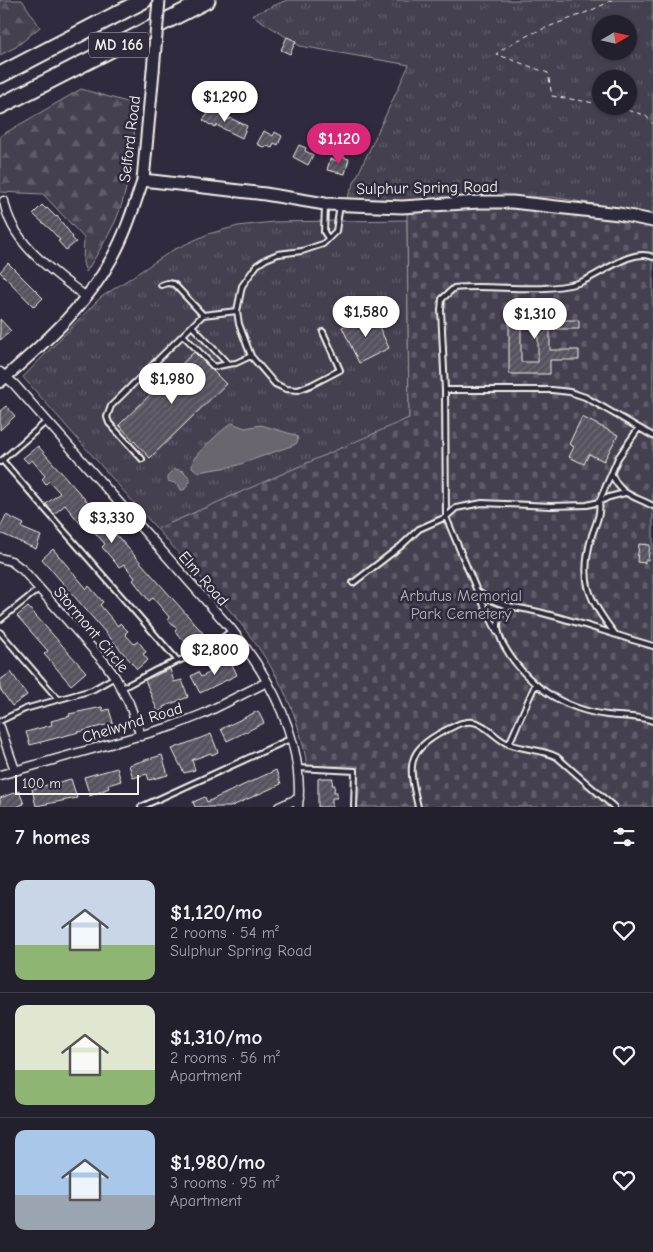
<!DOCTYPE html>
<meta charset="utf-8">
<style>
body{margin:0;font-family:"Comic Neue",sans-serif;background:#2f2d3a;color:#f1f3f6;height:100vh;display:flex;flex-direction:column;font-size:19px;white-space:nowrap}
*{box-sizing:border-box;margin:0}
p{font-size:16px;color:#a3a3aa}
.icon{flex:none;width:28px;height:28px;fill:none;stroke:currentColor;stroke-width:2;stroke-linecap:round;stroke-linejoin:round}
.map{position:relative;height:807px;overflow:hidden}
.details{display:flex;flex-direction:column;background:#23202e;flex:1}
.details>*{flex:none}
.needle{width:32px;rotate:81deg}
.controls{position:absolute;left:592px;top:15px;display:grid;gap:10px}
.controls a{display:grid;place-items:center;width:45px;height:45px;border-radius:50%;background:#23202e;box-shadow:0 1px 4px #0004,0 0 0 1px #403e4a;font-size:25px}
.scale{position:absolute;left:15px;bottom:12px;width:124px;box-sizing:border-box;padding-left:5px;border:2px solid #f4f1e8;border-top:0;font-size:14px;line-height:18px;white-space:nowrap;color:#f4f1e8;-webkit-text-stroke:4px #2f2a3d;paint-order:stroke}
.price{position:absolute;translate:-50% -42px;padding:0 11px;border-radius:18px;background:#fff;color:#222;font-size:16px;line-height:32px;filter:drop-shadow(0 1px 2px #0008)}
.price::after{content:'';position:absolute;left:50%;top:30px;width:15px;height:11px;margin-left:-8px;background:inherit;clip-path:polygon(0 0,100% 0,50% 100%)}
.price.on{background:#db2777;color:#fff}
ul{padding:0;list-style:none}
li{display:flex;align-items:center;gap:15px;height:125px;padding:0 15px}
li+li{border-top:1px solid #403e4a}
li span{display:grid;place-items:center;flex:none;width:140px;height:100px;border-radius:10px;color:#555}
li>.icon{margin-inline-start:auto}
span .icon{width:60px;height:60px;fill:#fffc;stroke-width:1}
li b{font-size:21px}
h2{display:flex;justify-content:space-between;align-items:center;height:60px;padding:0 15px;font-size:21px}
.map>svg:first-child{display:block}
.grass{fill:url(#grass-tufts);stroke:#9c989c;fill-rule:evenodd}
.forest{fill:url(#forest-firs);stroke:#9c989c}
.cemetery{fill:url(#cemetery-stones);stroke:#9c989c}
.water{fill:#6a6670;stroke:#a19ea0}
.building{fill:url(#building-hatch);stroke:#f4f1e8;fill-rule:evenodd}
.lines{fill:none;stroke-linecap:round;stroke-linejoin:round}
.service-casing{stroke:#f4f1e8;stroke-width:8}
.minor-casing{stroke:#f4f1e8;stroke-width:11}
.tertiary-casing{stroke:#f4f1e8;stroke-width:14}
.secondary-casing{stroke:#f4f1e8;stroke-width:15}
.motorway-casing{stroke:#f4f1e8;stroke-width:19}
.path{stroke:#f4f1e8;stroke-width:1;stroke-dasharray:5 4;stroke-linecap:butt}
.service{stroke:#2f2a3d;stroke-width:4}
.minor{stroke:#2f2a3d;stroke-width:8}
.tertiary{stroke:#2f2a3d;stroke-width:10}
.secondary{stroke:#2f2a3d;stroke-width:11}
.motorway{stroke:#2f2a3d;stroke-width:15}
.secondary-bridge-casing{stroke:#f4f1e8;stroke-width:15;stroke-linecap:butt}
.secondary-bridge{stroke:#2f2a3d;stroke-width:11}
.labels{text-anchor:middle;stroke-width:5;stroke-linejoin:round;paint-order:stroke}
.shield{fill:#2f2a3d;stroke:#b9b5b5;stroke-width:1}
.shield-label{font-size:15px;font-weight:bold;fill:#f4f1e8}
.street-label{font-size:16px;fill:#f4f1e8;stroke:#2f2a3d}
.park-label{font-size:16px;fill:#b7b3b3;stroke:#2f2a3d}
</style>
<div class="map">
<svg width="653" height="807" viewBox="0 0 653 807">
<defs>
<pattern id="grass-tufts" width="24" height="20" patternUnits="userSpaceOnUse" patternTransform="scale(1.25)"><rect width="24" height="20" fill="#454050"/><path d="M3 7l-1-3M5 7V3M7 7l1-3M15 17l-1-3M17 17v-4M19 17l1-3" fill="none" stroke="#605c69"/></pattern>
<pattern id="forest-firs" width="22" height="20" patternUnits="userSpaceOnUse" patternTransform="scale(1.25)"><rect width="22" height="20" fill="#454050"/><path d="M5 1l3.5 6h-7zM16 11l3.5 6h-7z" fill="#605c69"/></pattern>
<pattern id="cemetery-stones" width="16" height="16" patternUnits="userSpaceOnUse" patternTransform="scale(1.25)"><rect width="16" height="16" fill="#454050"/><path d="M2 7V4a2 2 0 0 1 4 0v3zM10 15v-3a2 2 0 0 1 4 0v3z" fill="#605c69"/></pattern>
<pattern id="building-hatch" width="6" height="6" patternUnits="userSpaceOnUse" patternTransform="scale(1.25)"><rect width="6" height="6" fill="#56525f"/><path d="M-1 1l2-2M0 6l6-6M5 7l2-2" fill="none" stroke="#6f6b76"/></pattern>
</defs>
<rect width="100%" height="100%" fill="#2f2a3d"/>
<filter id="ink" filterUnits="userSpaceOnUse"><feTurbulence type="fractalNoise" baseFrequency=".02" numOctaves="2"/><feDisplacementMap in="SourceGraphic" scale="10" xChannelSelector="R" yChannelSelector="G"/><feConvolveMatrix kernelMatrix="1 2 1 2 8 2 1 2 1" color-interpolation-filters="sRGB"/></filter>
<g filter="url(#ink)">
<!-- grass -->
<path class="grass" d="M287,0h366v217l-22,-7 -79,-13h-71l-73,5 -62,-2 63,-135 -109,-19 -48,-31zM601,24h28v27h-28zM601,79h28v27h-28z
M407,220l2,199 -252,110 -134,-152 77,-79 73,-48 35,-16 30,-8 35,-4z"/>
<!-- forest -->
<path class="forest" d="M0,0h22l18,27 -24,20 -16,8z
M81,89l53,15c3,33 -5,87 -19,118 -8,17 -19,34 -29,50l-3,-9 1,-25 -41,-44 -43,-2v-56z"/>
<!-- cemetery -->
<path class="cemetery" d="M511,206l107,13 35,7v581h-296l2,-16 -1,-25h-51c-15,-102 -85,-163 -150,-237l252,-111 -2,-207z"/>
<!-- water -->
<path class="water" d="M232,423l13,5 16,-3 34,10 3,3 -1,5 -6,3 -56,20 -37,6 -6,-5c1,-4 1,-8 4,-11 3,-5 33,-32 36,-33z
M175,469l8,2 7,7 -2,7 -4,5h-3l-3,-6 -10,-3v-5z"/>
<!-- building -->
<path class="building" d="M287,37l9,4 -6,13 -9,-4z
M215,105l5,4 -2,3 11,8 1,-2 17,8 -5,12 -26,-13 -1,2 -4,-3 -1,1 -7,-5z
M322,126l11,4 -4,11 -11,-5z
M264,131l9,5 2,-4 7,4 -4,9 -4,-2 -2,5 -5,-2 -4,1 -6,-3z
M299,145l7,3 -1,3 8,4 -5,10 -15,-8z
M339,156l10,3 -4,15 -18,-4 3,-11 8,2z
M42,205l4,4 1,-1 9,9 1,-1 16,21 -1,1 4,4 -10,8 -8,-9 2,-1 -9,-10 -18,-16z
M8,263l35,35 -9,9 -34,-35z
M509,305h41v15h29v9h-29v21h29v10h-29v14h-41zM521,317h17v45h-17z
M372,312l17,36 -30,15 -17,-36z
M0,319l11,12 -11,9z
M194,352l32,32 -76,74 -31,-33z
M6,406l9,10 -15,14v-19z
M582,417l36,18 -14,26 -15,-7 -5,10 -15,-7 5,-10 -5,-3z
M38,446l165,187 -11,10 -3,2 -10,-9 -4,-5 2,-2 -9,-10 2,-1 -17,-20 -4,3 -16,-21 2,-2 -11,-14 -5,3 -17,-20 3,-3 -17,-19 -4,3 -19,-23 -11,9 -8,-10 14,-11 -11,-12 -3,3 -4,-5 3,-3 -13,-16 -4,3 -5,-5z
M6,515l18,9 -2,4 19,8 -5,13 -36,-16v-5z
M639,544l11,1 -2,15h-3v3l-8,-1z
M53,549l34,40 2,-3 14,16 -3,3 18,21 2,-3 8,8 -3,3 9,10 4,-3 4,5 4,6 -3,2 5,6 -11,9 -95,-110z
M28,607l58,65 -15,13 -27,-31 4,-3 -31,-35z
M229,658l8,17 -37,18 -9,-17 7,-4 3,5 12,-6 -3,-5z
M170,669l4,13 8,-2 6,17 -25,10 1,2 -6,3 -13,-32z
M11,672l16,23 -15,11 -12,-17v-9z
M102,707l1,4 6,-2 4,14 -83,22 -4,-13 26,-7 -1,-4 19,-5 -1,-2z
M258,711l6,12 -37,18 -6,-12z
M211,734l7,18 -6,3 -1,-2 -19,7 3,10 -11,3 -12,-24z
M162,755l6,20 -19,5 -2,-6 -14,4 -4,-13z
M117,768l4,13 -13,4 1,3 -19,8 -6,-19z
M276,770l5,14 -51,23h-35l-2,-5 12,-5 2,5z
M320,778h13l-1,7h3l-1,7h3v6h-5v9h-14v-28z
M71,779l6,19 -41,8 -4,-17z
M19,791l5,13 -8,3h-16v-9z"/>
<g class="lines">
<!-- service casing -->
<g class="service-casing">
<path id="service" d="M325,207l-1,25 4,6
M653,257c-23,-10 -54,20 -75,26 -40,11 -83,1 -124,5l-12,11 -1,11 4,80 1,127 31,74c20,15 34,15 57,20 40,9 80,24 119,35
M161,285l6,-2 7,1 29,31 34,-4
M192,326l36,38 8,-1 15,-7
M323,332l17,38 -29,15 -13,5 -12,-1 -11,-5 -24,-28 -12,-32 -2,-13 5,-25 15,-21 9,-6 12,-5 24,-3 21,-7 13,-13 4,-26
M183,335l31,32 14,-3
M445,390h107l18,2 15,5 68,39
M142,459l-33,-36 -2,-6 4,-11 92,-91
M2,460l176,201
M0,462l47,-41
M612,475c9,21 23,21 41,31
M353,583l48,-37 18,-17 27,-12 10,-9 26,-5 69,3 36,-1 12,-3 19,-44 20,-29
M478,593l19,39
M509,607c-14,10 -13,22 -6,37 22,40 59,65 104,71 16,2 31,1 46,6
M0,620l40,-32
M0,632l58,67
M615,634c-27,-35 -36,-54 -23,-99 4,-12 9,-21 7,-33l10,-5 16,-4
M122,688l34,-18 54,-22 22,-18
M0,721l25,-12 67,-19 23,-13
M509,744l26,-59
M297,768l58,3 -1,36
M141,807l149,-68
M418,807c-9,-40 -14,-55 26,-76 9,-4 19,-11 29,-9 14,2 23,18 36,22 15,6 33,5 48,13l57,50"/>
</g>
<!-- minor casing -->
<g class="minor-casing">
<path id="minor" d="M4,201c8,44 49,70 82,96
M0,372l14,12 218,246c39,48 73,113 66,177
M0,558l11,3 12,9 82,93 10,14 14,26 12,33
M0,727l15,43
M0,775l170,-48 33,-13 64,-32
M279,807l20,-9"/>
</g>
<!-- tertiary casing -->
<g class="tertiary-casing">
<path id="tertiary" d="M0,382c42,-37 85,-74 112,-124 14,-25 22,-52 31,-78"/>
</g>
<!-- secondary casing -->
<g class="secondary-casing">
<path id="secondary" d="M153,71l-10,109 122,14 60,10 77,3 77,-5h33l107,12 34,7"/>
</g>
<!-- motorway casing -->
<g class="motorway-casing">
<path id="motorway" d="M0,75l144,-75
M0,106l207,-106"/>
</g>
<!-- path -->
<path class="path" d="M601,104l-49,-8 -4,-23 -52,-19c34,-26 79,-33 116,-54
M611,106l34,9 8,9"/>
<!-- service -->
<use href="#service" class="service"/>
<!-- minor -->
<use href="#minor" class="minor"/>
<!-- tertiary -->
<use href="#tertiary" class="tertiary"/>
<!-- secondary -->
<use href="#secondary" class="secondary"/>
<!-- motorway -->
<use href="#motorway" class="motorway"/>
<!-- secondary-bridge casing -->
<g class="secondary-bridge-casing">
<path id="secondary-bridge" d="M153,71l6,-71"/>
</g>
<!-- secondary-bridge -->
<use href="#secondary-bridge" class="secondary-bridge"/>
</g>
</g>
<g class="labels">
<!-- shield labels -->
<rect class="shield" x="89" y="32.5" width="60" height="25" rx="4"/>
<g class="shield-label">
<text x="119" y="50">MD 166</text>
</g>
<!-- street labels -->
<g class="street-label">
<text transform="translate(129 139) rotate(-83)" y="6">Selford Road</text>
<text transform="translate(427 187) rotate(-1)" y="6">Sulphur Spring Road</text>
<text transform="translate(204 578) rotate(49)" y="6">Elm Road</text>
<text transform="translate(92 629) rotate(50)" y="6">Stormont Circle</text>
<text transform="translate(132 722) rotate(-17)" y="6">Chelwynd Road</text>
</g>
<!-- park labels -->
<g class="park-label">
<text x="461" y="601">Arbutus Memorial<tspan x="461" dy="18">Park Cemetery</tspan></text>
</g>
</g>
</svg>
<div class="controls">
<a><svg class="needle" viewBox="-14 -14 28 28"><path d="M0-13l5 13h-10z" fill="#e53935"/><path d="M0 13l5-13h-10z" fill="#a3a3aa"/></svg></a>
<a><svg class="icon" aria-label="locate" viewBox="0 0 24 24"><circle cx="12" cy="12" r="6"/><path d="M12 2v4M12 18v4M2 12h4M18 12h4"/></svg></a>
</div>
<div class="scale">100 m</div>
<b class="price" style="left:225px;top:123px">$1,290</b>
<b class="price on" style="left:339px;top:165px">$1,120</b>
<b class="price" style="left:366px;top:338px">$1,580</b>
<b class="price" style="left:535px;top:340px">$1,310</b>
<b class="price" style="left:172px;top:405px">$1,980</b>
<b class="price" style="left:112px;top:544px">$3,330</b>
<b class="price" style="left:215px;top:676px">$2,800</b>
</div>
<section class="details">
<h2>7 homes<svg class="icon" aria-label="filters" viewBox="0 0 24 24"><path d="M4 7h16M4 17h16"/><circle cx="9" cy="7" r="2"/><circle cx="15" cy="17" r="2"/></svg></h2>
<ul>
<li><span style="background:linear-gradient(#c9d6e8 65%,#8fb573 0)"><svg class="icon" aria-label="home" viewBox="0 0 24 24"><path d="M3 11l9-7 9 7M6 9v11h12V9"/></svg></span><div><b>$1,120/mo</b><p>2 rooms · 54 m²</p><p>Sulphur Spring Road</p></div><svg class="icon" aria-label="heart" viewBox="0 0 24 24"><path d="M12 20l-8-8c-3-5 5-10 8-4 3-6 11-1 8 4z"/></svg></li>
<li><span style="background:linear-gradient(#dfe7d0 65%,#8fb573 0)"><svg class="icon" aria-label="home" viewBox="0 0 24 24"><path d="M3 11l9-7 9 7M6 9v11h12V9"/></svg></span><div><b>$1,310/mo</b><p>2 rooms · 56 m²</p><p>Apartment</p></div><svg class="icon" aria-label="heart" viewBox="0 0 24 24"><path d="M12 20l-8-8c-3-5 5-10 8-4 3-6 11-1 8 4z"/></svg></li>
<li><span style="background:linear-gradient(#a9c7e8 65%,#9aa5b1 0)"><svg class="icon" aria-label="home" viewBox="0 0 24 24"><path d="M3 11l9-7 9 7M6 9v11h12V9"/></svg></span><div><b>$1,980/mo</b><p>3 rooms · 95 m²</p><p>Apartment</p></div><svg class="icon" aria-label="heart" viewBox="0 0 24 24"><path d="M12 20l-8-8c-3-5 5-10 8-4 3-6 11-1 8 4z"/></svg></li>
</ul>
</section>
